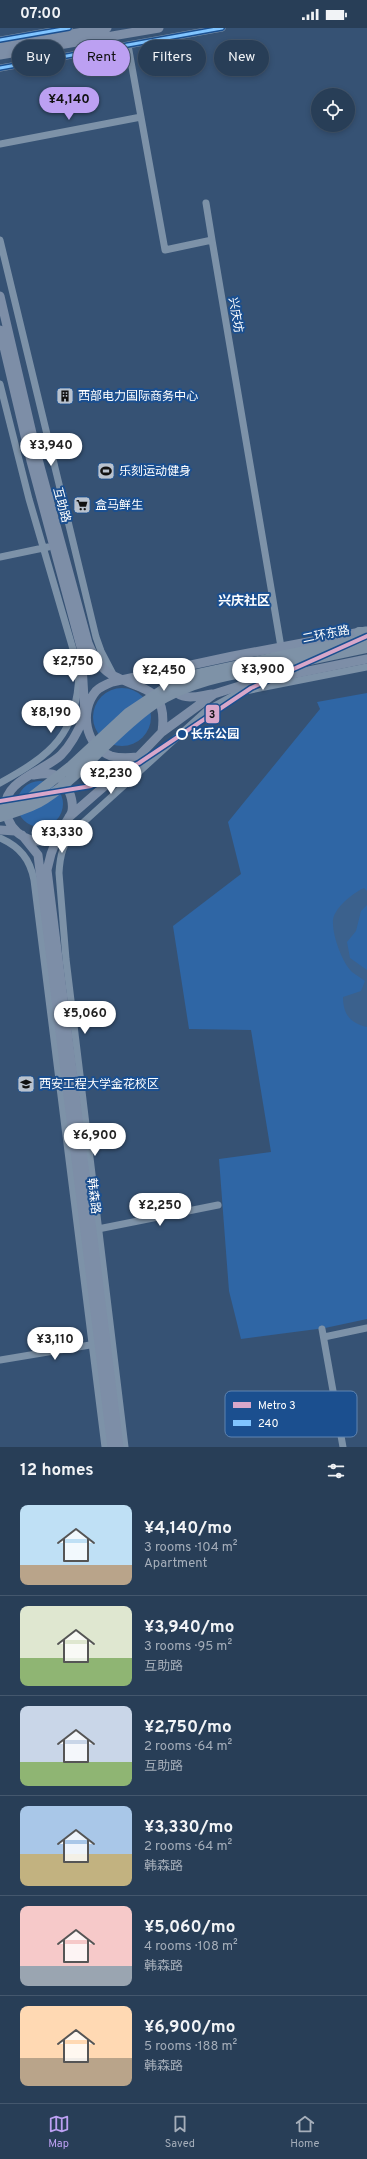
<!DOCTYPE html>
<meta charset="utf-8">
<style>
body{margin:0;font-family:Overpass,"Noto Sans SC",sans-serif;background:#344961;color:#f1f3f6;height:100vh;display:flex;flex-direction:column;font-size:15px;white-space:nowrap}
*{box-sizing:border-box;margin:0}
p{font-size:13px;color:#a5aeba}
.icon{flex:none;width:22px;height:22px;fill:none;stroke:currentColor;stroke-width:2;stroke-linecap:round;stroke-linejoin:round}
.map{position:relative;height:1419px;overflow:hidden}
.details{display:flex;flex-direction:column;background:#283e57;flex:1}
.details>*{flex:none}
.hud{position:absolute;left:12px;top:12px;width:343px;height:36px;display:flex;gap:8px}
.fabs{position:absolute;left:311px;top:60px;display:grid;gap:8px}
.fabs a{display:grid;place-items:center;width:44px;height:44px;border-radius:50%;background:#283e57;box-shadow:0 2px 6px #0003,0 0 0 1px #44576d;font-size:20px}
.price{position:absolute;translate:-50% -34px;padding:0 9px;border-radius:14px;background:#fff;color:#222;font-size:13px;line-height:26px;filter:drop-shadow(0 1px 2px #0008)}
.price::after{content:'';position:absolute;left:50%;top:24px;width:12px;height:9px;margin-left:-6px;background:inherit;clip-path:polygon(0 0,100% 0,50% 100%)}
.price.on{background:#bca0f2;color:#111}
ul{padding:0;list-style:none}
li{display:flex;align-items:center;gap:12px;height:100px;padding:0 20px}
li+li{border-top:1px solid #44576d}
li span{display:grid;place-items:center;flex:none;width:112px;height:80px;border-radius:8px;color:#555}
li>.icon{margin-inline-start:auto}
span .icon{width:48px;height:48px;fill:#fffc;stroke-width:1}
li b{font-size:17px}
h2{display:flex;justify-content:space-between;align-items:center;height:48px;padding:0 20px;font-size:17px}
.pill{padding:0 14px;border-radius:18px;background:#283e57;box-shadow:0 2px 6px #0003,0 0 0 1px #44576d;font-size:14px;line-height:36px}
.pill.on{background:#bca0f2;color:#111}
.status{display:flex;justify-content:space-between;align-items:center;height:28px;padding:0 20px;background:#283e57;direction:ltr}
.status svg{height:11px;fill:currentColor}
.dock{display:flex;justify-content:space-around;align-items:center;height:56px;border-top:1px solid #44576d;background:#283e57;font-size:11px;color:#a5aeba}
.dock a{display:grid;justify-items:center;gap:2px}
.dock .on{color:#bca0f2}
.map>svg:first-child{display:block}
.green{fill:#2f66a5}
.water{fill:#3b618d}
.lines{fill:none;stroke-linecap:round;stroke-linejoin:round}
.minor{stroke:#7d92a8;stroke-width:7}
.major{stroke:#7d8ea7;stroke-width:9}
.highway{stroke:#7e92a7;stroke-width:10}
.highway-bridge{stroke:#7e92a7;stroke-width:10}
.bus-1-casing{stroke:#1b4f8f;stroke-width:6}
.bus-1{stroke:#80c4ff;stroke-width:3}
.metro-1-casing{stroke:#1b4f8f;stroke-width:7}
.metro-1{stroke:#d8a7ca;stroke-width:4}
.stop-dot{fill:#1b4f8f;stroke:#fff;stroke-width:2}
.labels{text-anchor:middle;stroke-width:4;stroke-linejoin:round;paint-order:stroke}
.street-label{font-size:12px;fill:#fff;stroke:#1b4f8f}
.poi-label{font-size:12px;fill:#fff;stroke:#1b4f8f;text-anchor:start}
.stop-label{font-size:12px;font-weight:bold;fill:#fff;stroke:#1b4f8f;text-anchor:start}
.neighbourhood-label{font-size:13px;font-weight:bold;fill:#fff;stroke:#1b4f8f}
.key{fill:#1b4f8f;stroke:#5f84b1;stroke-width:1}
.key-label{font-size:11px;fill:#fff}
.line-badge{stroke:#1b4f8f;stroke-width:1.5}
.pale-badge-label{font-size:11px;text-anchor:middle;font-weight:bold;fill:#111}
</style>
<div class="status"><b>07:00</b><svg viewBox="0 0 49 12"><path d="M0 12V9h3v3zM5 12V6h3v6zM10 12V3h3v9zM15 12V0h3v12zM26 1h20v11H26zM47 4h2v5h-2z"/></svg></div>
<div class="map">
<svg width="367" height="1419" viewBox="0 0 367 1419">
<rect width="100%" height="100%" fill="#365274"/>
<!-- green -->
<path class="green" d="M93 689a29 29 0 1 1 58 0a29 29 0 1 1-58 0Z
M367,665v626l-42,9 -84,11 -12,-48 -10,-132 52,-7 -20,-122 -62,-1 -16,-103 68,-52 -13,-52 92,-113 -3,-7z
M17 776a23 23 0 1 1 46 0a23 23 0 1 1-46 0Z"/>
<!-- water -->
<path class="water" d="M364,860l3,3v14l-6,6 -5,20 -9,11 3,16 17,12v57c-17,-4 -24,-13 -24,-30l18,-6 4,-10c-4,-3 -9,-6 -13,-9 -10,-10 -20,-37 -19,-52 2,-13 20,-27 31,-32z"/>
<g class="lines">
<!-- minor -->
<path class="minor" d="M0,12l69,-12
M128,17l37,205 47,-10 69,407
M0,40l222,-40
M0,116l141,-27
M206,175l6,37
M0,212l96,397 5,14 13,25
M0,356l29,115 51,174
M0,529l48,-10
M235,665l132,-26
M0,755c51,-28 77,-48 79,-110
M0,810c20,9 30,21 34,42l71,567
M98,1201l120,-24
M322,1301l21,118
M324,1309l43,-9
M0,1332l96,-16
M125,1419l-59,-488 -7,-86c1,-18 4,-30 16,-43l132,-120 31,-17"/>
<!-- major -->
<path class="major" d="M0,18l107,-18
M0,27l159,-27
M0,268l38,163 50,184c5,12 13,27 26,33 30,15 54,12 48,56
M0,302l31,131 50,186 4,69
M48,470l14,-4
M189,640c-10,5 -23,23 -6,28 9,3 20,-1 29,-2
M138,729c-9,1 -17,2 -27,-1 -26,-10 -32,-45 -15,-65 4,-4 11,-7 16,-9l121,-26 133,-25
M33,747c7,-1 17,-3 24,1 10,5 17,24 15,35 -1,4 -5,9 -7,13 -10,15 -23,22 -41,13 -11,-6 -16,-14 -18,-26 -6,-30 39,-40 55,-56 11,-11 17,-25 24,-39
M69,789l69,-60 24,-25 52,-38 35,-11 118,-24
M0,802l15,1
M59,805l-8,21 -4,16 72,577
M22,807l16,20 74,592"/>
<!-- highway -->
<path class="highway" d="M359,604h8
M285,627l82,-16
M290,636l77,-16"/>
<!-- highway-bridge -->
<path class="highway-bridge" d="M0,780l30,-10 41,-32 57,-53 39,-26 22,-11 96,-21
M0,789c15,-5 32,-9 45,-18 40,-27 69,-67 108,-94 40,-27 90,-32 137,-41"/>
<!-- bus-1 casing -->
<g class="bus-1-casing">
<path id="bus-1" d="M0,12l69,-12
M0,40l222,-40"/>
</g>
<!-- bus-1 -->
<use href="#bus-1" class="bus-1"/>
<!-- metro-1 casing -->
<g class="metro-1-casing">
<path id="metro-1" d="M0,773l91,-15 48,-23 112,-75 116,-52"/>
</g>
<!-- metro-1 -->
<use href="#metro-1" class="metro-1"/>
</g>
<!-- icons -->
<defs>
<g id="building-square" transform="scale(0.9)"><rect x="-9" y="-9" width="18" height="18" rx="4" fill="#b9c2ce" stroke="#1b4f8f"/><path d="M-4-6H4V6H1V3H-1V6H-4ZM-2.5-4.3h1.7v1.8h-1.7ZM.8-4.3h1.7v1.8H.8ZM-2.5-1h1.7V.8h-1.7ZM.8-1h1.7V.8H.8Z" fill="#111"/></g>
<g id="stadium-square" transform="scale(0.9)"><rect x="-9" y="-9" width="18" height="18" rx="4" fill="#b9c2ce" stroke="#1b4f8f"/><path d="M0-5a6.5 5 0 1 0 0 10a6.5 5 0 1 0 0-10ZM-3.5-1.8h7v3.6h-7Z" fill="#111"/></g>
<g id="supermarket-square" transform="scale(0.9)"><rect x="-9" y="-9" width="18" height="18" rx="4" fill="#b9c2ce" stroke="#1b4f8f"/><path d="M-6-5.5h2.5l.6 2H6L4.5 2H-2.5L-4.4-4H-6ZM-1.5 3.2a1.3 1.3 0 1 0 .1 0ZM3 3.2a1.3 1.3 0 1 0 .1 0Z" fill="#111"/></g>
<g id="university-square" transform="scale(0.9)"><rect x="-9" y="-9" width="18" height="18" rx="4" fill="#b9c2ce" stroke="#1b4f8f"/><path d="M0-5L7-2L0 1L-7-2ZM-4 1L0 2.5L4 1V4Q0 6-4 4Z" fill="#111"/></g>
</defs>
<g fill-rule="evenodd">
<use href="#building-square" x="65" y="368"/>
<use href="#stadium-square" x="106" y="443"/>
<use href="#supermarket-square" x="82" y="477"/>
<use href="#university-square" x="26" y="1056"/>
</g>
<!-- markers -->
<circle class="stop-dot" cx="182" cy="706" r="5"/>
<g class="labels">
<!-- street labels -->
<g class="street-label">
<text transform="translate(236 287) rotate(80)" y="4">兴庆坊</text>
<text transform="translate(62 477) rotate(75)" y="4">互助路</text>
<text transform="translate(326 606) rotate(-11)" y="4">二环东路</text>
<text transform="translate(94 1168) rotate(83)" y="4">韩森路</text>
</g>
<!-- poi labels -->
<g class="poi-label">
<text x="78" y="372">西部电力国际商务中心</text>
<text x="119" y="447">乐刻运动健身</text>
<text x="95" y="481">盒马鲜生</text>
<text x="39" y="1060">西安工程大学金花校区</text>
</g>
<!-- stop labels -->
<g class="stop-label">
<text x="191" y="710">长乐公园</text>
</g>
<!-- neighbourhood labels -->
<g class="neighbourhood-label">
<text x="244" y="577">兴庆社区</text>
</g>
</g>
<!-- legend -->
<rect x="225" y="1363" width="132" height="46" rx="6" class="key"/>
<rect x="233" y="1374" width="18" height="6" fill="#d8a7ca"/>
<rect x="233" y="1392" width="18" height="6" fill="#80c4ff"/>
<g class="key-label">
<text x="258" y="1381">Metro 3</text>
<text x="258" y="1399">240</text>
</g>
<rect class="line-badge" x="205" y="676" width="15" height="20" rx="4" fill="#d8a7ca"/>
<g class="pale-badge-label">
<text x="212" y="690">3</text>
</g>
</svg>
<div class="fabs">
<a><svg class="icon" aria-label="locate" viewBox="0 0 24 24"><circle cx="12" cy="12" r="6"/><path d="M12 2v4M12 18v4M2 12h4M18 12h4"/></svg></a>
</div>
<b class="price on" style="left:69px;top:93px">¥4,140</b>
<b class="price" style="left:51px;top:439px">¥3,940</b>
<b class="price" style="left:73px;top:655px">¥2,750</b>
<b class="price" style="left:263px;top:663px">¥3,900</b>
<b class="price" style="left:164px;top:664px">¥2,450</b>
<b class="price" style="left:51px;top:706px">¥8,190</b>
<b class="price" style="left:111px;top:767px">¥2,230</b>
<b class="price" style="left:62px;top:826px">¥3,330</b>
<b class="price" style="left:85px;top:1007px">¥5,060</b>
<b class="price" style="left:95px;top:1129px">¥6,900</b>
<b class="price" style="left:160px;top:1199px">¥2,250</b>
<b class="price" style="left:55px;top:1333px">¥3,110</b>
<div class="hud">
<a class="pill">Buy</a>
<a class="pill on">Rent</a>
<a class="pill">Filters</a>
<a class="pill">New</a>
</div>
</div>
<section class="details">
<h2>12 homes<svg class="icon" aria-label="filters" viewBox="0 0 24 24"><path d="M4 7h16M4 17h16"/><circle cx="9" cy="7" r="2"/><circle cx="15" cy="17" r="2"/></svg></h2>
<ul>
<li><span style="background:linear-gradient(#bfe0f5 75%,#b9a48a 0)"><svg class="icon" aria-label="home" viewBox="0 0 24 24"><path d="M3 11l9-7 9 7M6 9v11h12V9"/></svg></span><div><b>¥4,140/mo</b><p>3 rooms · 104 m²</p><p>Apartment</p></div></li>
<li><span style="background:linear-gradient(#dfe7d0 65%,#8fb573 0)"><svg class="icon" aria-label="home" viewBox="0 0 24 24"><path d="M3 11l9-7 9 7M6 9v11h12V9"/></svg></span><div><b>¥3,940/mo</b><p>3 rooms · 95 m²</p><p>互助路</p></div></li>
<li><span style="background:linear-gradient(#c9d6e8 70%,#8fb573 0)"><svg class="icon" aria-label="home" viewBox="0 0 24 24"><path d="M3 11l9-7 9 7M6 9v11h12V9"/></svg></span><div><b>¥2,750/mo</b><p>2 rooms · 64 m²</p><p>互助路</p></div></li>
<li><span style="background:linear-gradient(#a9c7e8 60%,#c2b280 0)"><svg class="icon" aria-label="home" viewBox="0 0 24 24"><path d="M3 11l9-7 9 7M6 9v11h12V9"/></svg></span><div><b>¥3,330/mo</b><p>2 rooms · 64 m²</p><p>韩森路</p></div></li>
<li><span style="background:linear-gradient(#f6c9c9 75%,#9aa5b1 0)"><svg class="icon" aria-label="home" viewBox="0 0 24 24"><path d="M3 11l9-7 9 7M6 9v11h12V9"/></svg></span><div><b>¥5,060/mo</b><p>4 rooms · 108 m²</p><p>韩森路</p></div></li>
<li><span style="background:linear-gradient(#ffd9b3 65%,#b9a48a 0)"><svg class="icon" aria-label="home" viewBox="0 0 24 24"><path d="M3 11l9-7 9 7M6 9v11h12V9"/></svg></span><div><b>¥6,900/mo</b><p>5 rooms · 188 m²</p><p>韩森路</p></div></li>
</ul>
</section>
<nav class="dock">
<a class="on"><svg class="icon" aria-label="map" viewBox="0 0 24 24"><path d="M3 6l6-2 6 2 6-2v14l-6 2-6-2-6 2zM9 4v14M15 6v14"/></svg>Map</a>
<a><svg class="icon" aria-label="saved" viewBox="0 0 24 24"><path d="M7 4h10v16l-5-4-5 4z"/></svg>Saved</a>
<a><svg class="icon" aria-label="home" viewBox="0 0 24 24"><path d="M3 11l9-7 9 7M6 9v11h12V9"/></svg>Home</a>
</nav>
